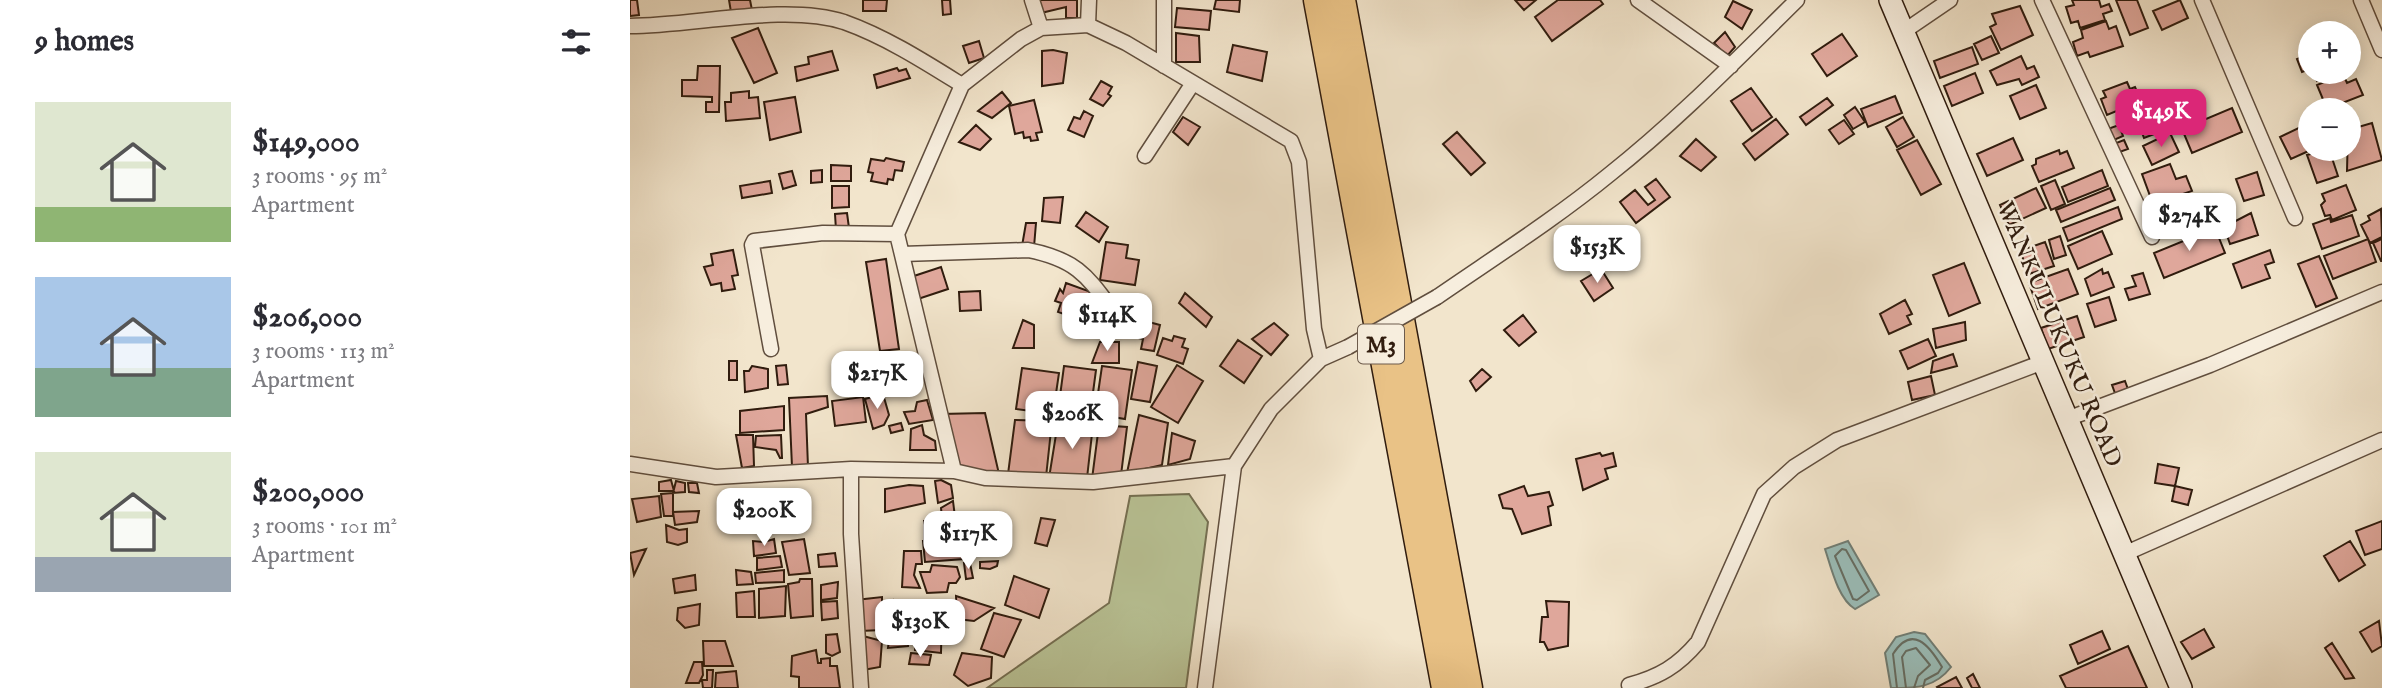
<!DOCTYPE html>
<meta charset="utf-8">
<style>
body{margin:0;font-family:"IM FELL English",serif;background:#f2f2f3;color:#2b2b33;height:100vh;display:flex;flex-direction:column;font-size:26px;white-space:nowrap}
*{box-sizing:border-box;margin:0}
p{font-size:23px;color:#7c7c81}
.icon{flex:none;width:38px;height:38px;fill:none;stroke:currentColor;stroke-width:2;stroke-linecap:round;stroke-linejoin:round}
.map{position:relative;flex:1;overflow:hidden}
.details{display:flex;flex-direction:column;background:#fff;width:630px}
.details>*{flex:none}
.buttons{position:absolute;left:1668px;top:21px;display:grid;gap:14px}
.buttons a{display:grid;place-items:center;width:63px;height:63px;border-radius:50%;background:#fff;box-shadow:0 4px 18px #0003;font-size:35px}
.price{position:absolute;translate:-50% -60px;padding:0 16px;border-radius:14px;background:#fff;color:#222;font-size:23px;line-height:46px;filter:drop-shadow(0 2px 4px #0008)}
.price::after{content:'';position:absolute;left:50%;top:42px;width:21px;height:16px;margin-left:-10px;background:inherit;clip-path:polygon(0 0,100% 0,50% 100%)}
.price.active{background:#db2777;color:#fff}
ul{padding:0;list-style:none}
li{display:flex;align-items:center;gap:21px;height:175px;padding:0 35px}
li span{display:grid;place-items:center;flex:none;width:196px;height:140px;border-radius:0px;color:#555}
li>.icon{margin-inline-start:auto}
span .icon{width:84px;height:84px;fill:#fffc;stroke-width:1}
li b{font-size:30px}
h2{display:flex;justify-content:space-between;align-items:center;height:84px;padding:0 35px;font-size:30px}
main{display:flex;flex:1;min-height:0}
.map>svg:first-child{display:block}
.green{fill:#bac598;stroke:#757053;stroke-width:2}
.water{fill:#9bbfbb;stroke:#707e76;stroke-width:2}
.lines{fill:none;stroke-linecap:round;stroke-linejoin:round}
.shore{stroke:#666e64;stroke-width:2}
.building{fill:#dfa79b;stroke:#301c0e;stroke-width:2}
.street-casing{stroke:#604e3e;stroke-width:17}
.secondary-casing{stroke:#301c0e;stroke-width:24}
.highway-casing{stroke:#301c0e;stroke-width:29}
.street{stroke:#f7eede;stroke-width:14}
.secondary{stroke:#f7eede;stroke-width:21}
.highway{stroke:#e9c286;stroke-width:26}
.street-bridge-casing{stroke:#604e3e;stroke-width:17;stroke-linecap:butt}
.street-bridge{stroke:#f7eede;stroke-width:14}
.labels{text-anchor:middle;stroke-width:5;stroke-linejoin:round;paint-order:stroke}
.shield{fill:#f7eede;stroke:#6c5b4c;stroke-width:2}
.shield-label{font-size:23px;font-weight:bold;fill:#301c0e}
.street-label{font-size:24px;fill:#301c0e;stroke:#f7eede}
</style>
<main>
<section class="details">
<h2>9 homes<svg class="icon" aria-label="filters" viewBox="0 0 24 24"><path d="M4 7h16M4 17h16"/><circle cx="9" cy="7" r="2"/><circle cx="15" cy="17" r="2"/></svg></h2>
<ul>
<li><span style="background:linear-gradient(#dfe7d0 75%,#8fb573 0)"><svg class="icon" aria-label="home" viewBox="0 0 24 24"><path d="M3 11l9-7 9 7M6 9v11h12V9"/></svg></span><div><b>$149,000</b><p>3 rooms · 95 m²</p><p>Apartment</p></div></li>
<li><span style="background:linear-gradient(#a9c7e8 65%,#7fa58c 0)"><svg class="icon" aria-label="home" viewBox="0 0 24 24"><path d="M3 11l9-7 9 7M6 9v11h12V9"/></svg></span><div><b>$206,000</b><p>3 rooms · 113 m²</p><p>Apartment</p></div></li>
<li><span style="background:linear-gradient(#dfe7d0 75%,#9aa5b1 0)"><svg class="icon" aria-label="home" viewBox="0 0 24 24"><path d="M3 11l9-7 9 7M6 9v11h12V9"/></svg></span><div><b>$200,000</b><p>3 rooms · 101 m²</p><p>Apartment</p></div></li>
</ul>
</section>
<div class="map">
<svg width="1752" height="688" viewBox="0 0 1752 688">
<rect width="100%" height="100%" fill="#f2e5cc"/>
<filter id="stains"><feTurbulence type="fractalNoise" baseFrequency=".00286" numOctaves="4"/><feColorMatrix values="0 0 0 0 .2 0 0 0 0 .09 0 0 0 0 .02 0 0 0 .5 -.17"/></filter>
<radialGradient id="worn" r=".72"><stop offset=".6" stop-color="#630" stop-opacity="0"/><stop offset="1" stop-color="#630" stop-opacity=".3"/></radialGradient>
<!-- green -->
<path class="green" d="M559,494l19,28 -22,166h-199l122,-85 21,-107z"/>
<!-- water -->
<path class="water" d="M1218,541l31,54 -24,14c-17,-10 -24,-42 -30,-60z
M1284,632l11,2 26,33c-16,21 -35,21 -60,21l-6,-35 11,-16z"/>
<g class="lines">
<!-- shore -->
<path class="shore" d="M1212,549l4,1 23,41 -12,9 -4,-1 -18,-43z
M1267,688l-4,-34c19,-30 36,-9 49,13l-4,6 -13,7 -2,8
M1276,688l-4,-31 4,-6 10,-3 14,17 -12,11 -4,12"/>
</g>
<!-- building -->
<path class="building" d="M0,0h7l2,15 -9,1z
M99,0h21l2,10 -21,2z
M233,0h24l-1,11h-23z
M312,0h8l1,14 -8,1z
M407,0h40v18h-11v-11l-25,6z
M586,0h24l-1,12 -25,-3z
M885,0h21l-12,10z
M928,0h42l3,4 -51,37 -17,-24z
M1442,0h27l2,7 8,-3 3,7 -9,3 2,6 -25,8 -2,-7 -7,2 -5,-16 8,-2z
M1486,0h21l11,28 -18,7z
M1550,0l8,18 -26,12 -9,-19z
M1103,1l19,9 -10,19 -17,-12z
M1390,6l13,29 -32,15 -11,-23 6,-3 -4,-10z
M547,8l34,3 -2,19 -34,-3z
M1476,21l3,8 7,-3 7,20 -33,11 -2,-5 -11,4 -4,-14 10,-4 -2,-8z
M128,28l19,45 -23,10 -22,-45z
M1095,32l10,15 -8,9 -13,-13z
M546,33l23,3 1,26h-24z
M1212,34l15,22 -30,20 -15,-22z
M1361,36l8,17 -17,7 -8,-16z
M349,41l5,17 -15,5 -6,-17z
M603,45l34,7 -5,29 -35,-9z
M1342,47l6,17 -38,14 -6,-17z
M423,50l14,3 -4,30 -21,3v-35z
M202,51l6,19 -41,11 -2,-14 14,-3 -1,-7z
M1680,54v15l-8,3 -5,-13z
M1391,56l6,13 7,-3 5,11 -17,8 -3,-6 -22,6 -7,-14z
M68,66h22l-1,46h-13v-10h6v-5l-30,-1v-16h15z
M267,68l2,3 7,-2 4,9 -33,10 -3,-13z
M1683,72h29l-25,9z
M1345,73l8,20 -31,13 -8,-20z
M1713,74l4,9 9,-4 7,16 -36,14 -10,-24z
M471,81l11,6 -4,7 3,2 -8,10 -13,-7z
M1497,82l3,7 5,-2 6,14 -34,14 -6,-16 5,-2 -3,-6z
M1406,85l10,23 -26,11 -10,-23z
M1121,88l21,29 -20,14 -21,-30z
M119,91v7l9,-1 2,21 -34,3 -1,-19h6v-9z
M372,92l9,11 -19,15 -14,-7z
M1265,96l7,17 -34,14 -7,-18z
M165,97l6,35 -31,8 -6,-38z
M1197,98l6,7 -27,20 -6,-8z
M404,100l8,32 -6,1 2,7 -7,1 -1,-4 -6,1 -1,-6 -8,2 -6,-28z
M1225,107l10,15 -12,7 -9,-14z
M1602,108l10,24 -50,21 -10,-24z
M1527,109l8,21 -21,8 -8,-22z
M454,111l9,5 -9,21 -16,-7 6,-13 6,2z
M553,117l17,10 -12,18 -15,-13z
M1273,117l11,20 -17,10 -11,-20z
M1146,119l12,15 -33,26 -12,-16z
M1214,120l10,14 -15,10 -10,-14z
M1742,123l10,37 -35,11 1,-41z
M1677,124l3,25h3l-22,10 -11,-22z
M346,125l15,14 -11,11 -21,-8z
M1489,125l4,11 -16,7 -5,-12z
M827,132l28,31 -14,12 -28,-31z
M1540,133l9,19 -27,13 -9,-19z
M1383,138l10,22 -36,16 -10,-22z
M1066,139l20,18 -15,14 -21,-15z
M1287,140l24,44 -20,11 -24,-45z
M1494,140l4,9 -14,5 -3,-9z
M1699,149l9,27 -21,7 -10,-28z
M1429,150l1,4 7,-3 7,17 -35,14 -7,-16 4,-2v-5z
M256,158l18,4 -2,9 -7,-1 -2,10 -5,-1 -1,5 -16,-3 2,-8 -5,-1 3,-13 13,2z
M1540,164l6,15 10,-3 6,15 -39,13 -11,-30z
M201,165l20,1v15h-20z
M192,170v12l-11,1v-12z
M1472,170l6,16 -40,16 -6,-15z
M162,171l4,14 -13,4 -4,-15z
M1627,172l7,23 -20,6 -8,-22z
M1026,179l14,18 -34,26 -16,-21 15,-12 13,15 7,-5 -10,-13z
M1425,180l10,24 -14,6 -10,-24z
M140,181l2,12 -30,5 -2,-12z
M1716,185l10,25 -24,10 -2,-5 -5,1 -4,-11 4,-4 -3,-7z
M202,186h17v21l-17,1z
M1406,188l10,20 -37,17 -9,-20z
M1480,188l5,12 -54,22 -5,-12z
M433,197l-3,26 -18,-2 2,-23z
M1488,207l4,12 -54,22 -5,-13z
M1751,209l1,28 -12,6 -9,-18 9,-5 -2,-4z
M456,212l22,15 -9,15 -23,-16z
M217,213l2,15 -13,2 -1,-16z
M1621,213l7,22 -28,9 -6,-17z
M1722,215l7,21 -37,13 -9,-25 17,-6 1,4z
M396,223h10l-2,24 -12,-1z
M1585,228l10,25 -61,25 -10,-25z
M1472,231l10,23 -34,15 -10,-23z
M1430,236l6,19 -12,4 -5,-19z
M1738,239l8,23 -43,17 -9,-23z
M1752,239v22h-1l-8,-18z
M476,242l22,3 -2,13 13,2 -4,25 -35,-5z
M1415,242l9,24 -25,8 -9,-23z
M103,250l5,25 -6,1 3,13 -13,2 -1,-8 -10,2 -7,-18 9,-2 -2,-11z
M1640,250l4,12 -9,3 5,13 -28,10 -9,-24z
M1689,256l18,42 -21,9 -18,-43z
M256,259l13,90 -19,2 -14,-89z
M1334,263l16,40 -31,13 -16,-41z
M311,267l7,22 -30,10 -7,-22z
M971,269l12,19 -19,13 -13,-20z
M1438,269l10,25 -40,15 -9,-26z
M1472,269l1,5 5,-2 6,15 -23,9 -6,-17z
M1513,273l7,21 -21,6 -4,-11 11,-3 -4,-10z
M436,283l25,9 -10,28 -23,-8 3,-9 -6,-2 5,-12 3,4z
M350,291l1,19 -21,1 -1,-19z
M555,293l27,24 -6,10 -27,-24z
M1479,297l7,23 -21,7 -8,-23z
M1275,300l7,14 -5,2 4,8 -22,10 -9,-20z
M893,315l13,17 -17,14 -15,-16z
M1447,316l7,21 -36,12 -7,-21z
M393,320l11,5v23h-21z
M515,321l15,4 -6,26 -13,-2 2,-10 -5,-1 2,-9 5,1z
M1335,322l1,18 -30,8 -3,-19z
M644,323l14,12 -17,20 -19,-16z
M544,336l11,3 -3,8 6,2 -5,15 -26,-9 6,-17 9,3z
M1298,339l8,17 -28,13 -8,-18z
M608,340l24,16 -18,27 -24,-17z
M470,342h19v21h-27z
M1323,354l4,12 -26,7 2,-12z
M99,361h8v19h-8z
M508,362l19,4 -7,36 -19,-3z
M156,365l2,19 -10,1 -2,-19z
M547,365l26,16 -25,42 -27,-16z
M122,366l16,3v19l-23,4 -1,-21h5z
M434,366l32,4 -6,45 -32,-4z
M472,366l30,4 -7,49 -30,-5z
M392,368l37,5 -6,41 -37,-5z
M852,369l9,8 -15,14 -6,-10z
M1301,376l4,19 -23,5 -4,-18z
M1495,381l4,11 -13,4 -4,-11z
M253,394l6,21 -5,10 -11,4 -8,-30z
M197,396l1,11 -22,7 2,53h-16l-3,-69z
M233,397l3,25 -31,4 -3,-25z
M297,400l6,20 -24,4 -5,-12 11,-1 2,-9z
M154,406v24l-44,3v-22z
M355,413l14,61 -41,-4 -17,-56z
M509,415l29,8 -6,42 -35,8z
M385,420l37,1 -6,56 -38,-3z
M428,422l35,3 -6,53h-38z
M271,423l2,7 -12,3 -2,-7z
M292,425l2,10 11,6 1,9h-26l1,-21z
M469,425l28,2 -6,48 -29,4z
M542,433l23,8 -5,18 -22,6z
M106,435h17l1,31 -12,2z
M151,435l1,23h-2l-4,-8 -21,-3 1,-11z
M970,453l2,3 11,-3 3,13 -11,3 3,10 -25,11 -7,-31z
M1528,464l21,4 -4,18 -20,-3z
M41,480l3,11h-15v-9z
M311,480l10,5 2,13 -15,5 -3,-22z
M46,481l9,2v9l-12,1z
M58,483h9l2,10 -10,-1z
M279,485l14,1 2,17 -40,9v-23z
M894,486l4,10 21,-4 4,13 -5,2 3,18 -29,9 -10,-25 -9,-1 -4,-13z
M1545,486l17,4 -4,15 -16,-4z
M43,493v23h-9l-3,-22z
M29,496l2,21 -24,5 -5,-23z
M323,501l3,24 -13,2 -2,-19z
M69,511l-2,11 -22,3 -2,-13z
M411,518l14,2 -8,26 -12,-3z
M309,520l3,15 -18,4v-18z
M1752,521v28l-17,6 -9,-24z
M36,525l13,5 8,-1v13l-9,3 -11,-3z
M327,526l7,33 -39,3 -2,-21h21l1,-14z
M144,539l2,14 -22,3 -1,-15 11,1z
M174,539l6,34 -21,2 -7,-33z
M1720,541l15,24 -26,16 -15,-25z
M16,549l-12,26 -4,-22z
M274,551h17l1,13h-6l-2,11 6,13 -18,-1z
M205,553l2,13 -18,1 -1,-12z
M150,556l2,11 -25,3v-12z
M368,561l-1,5 -7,3 -10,-1v-6z
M334,563h6l3,15 -7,1z
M302,565l25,2 3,10 -4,6h-7l-2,9 -20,1 -7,-21h10z
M106,570l15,2 2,12 -16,1z
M154,570v12l-28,1 -1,-10z
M65,575l1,15 -21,3 -2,-14z
M384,576l35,13 -10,29 -34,-13z
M170,579h12l1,37 -22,2 -3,-34 11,-2z
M208,582l-1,16 -16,2v-15z
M156,586l-1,30 -26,2v-29z
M124,591l1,26h-18l-1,-24z
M326,596l38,12 -20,13 -17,-2z
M252,597v33l-22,1 -4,-31z
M264,600l18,4 -4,42 -20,2z
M207,601l1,17 -16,2 -1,-18z
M916,601l23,1 -1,44 -20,4 -4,-8h-4l2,-25h6z
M70,604l-1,21 -14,3 -8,-8 1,-12z
M312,611l-1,42 -26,-3 2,-38z
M364,613l27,7 -17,37 -23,-8z
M1749,621l3,25 -10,6 -12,-20z
M1574,629l10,18 -22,12 -11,-17z
M1472,631l8,18 -32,15 -8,-19z
M207,634l3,18 -8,4 -6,-3v-18z
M233,636l19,5 -2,26 -17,3z
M73,641h22l8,25h-29z
M1702,643l22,35 -9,1 -20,-31z
M1498,646l19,42h-81l-6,-12z
M186,650l2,13h3v-4l9,-1v8h7l3,22h-41v-11l-8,-1 1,-20z
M281,653l20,2 -2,10 -20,-1z
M332,653l30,4 -1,21 -23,8 -14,-11z
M64,662h8l1,13 -4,8h-13z
M77,670h6l-1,18h-9l-1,-8h5z
M106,671l2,17h-23l1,-15z
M1343,674l7,14h-8l-5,-10z
M1326,677l6,11h-24l-1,-1z"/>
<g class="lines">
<!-- street casing -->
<g class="street-casing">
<path id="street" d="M402,0l9,28
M534,0v66
M1008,0l93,66
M1412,0l110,237
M1572,0l93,218
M1731,0l21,50
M458,25l1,-25
M0,26c64,0 155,-23 214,-4 42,15 81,40 118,63
M1273,32l47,-32
M515,156l48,-73
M272,254l126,-4c56,11 62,32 95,74
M807,297c58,-40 118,-78 173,-123 67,-53 126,-114 187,-174
M141,349l-19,-104 2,-4 69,-8 74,1
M691,359l27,-12
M1437,419l143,-54 172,-73
M0,464l86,13 135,-8 103,2 31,7 108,4 141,-16
M221,469v65l10,154
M324,471l-57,-237 65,-149 59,-46 20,-11 47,-3 38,18 165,98 8,21 15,167 7,30 -50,50 -37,57 -29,222
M1494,554l258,-114
M999,685c30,-8 49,-19 69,-43l66,-148 30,-27 43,-27 206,-78"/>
</g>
<!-- secondary casing -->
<g class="secondary-casing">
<path id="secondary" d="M1260,0l291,688"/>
</g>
<!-- highway casing -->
<g class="highway-casing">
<path id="highway" d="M687,0l128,688
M712,0l127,688"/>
</g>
<!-- street -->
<use href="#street" class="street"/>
<!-- secondary -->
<use href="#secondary" class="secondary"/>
<!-- highway -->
<use href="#highway" class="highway"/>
<!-- street-bridge casing -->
<g class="street-bridge-casing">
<path id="street-bridge" d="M718,347l89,-50"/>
</g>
<!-- street-bridge -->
<use href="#street-bridge" class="street-bridge"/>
</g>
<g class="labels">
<!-- shield labels -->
<rect class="shield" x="728" y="324.5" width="46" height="39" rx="5"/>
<g class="shield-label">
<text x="751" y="352">M3</text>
</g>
<!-- street labels -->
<g class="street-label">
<text transform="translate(1430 334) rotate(67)" y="8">WANKULUKUKU ROAD</text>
</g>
</g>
<rect width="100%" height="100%" filter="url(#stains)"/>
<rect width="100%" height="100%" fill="url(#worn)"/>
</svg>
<div class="buttons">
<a>+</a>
<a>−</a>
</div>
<b class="price active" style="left:1531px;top:149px">$149K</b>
<b class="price" style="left:1559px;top:253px">$274K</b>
<b class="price" style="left:967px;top:285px">$153K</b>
<b class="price" style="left:477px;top:353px">$114K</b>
<b class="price" style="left:247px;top:411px">$217K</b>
<b class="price" style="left:442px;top:451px">$206K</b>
<b class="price" style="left:134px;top:548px">$200K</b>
<b class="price" style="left:338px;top:571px">$117K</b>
<b class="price" style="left:290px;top:659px">$130K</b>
</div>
</main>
